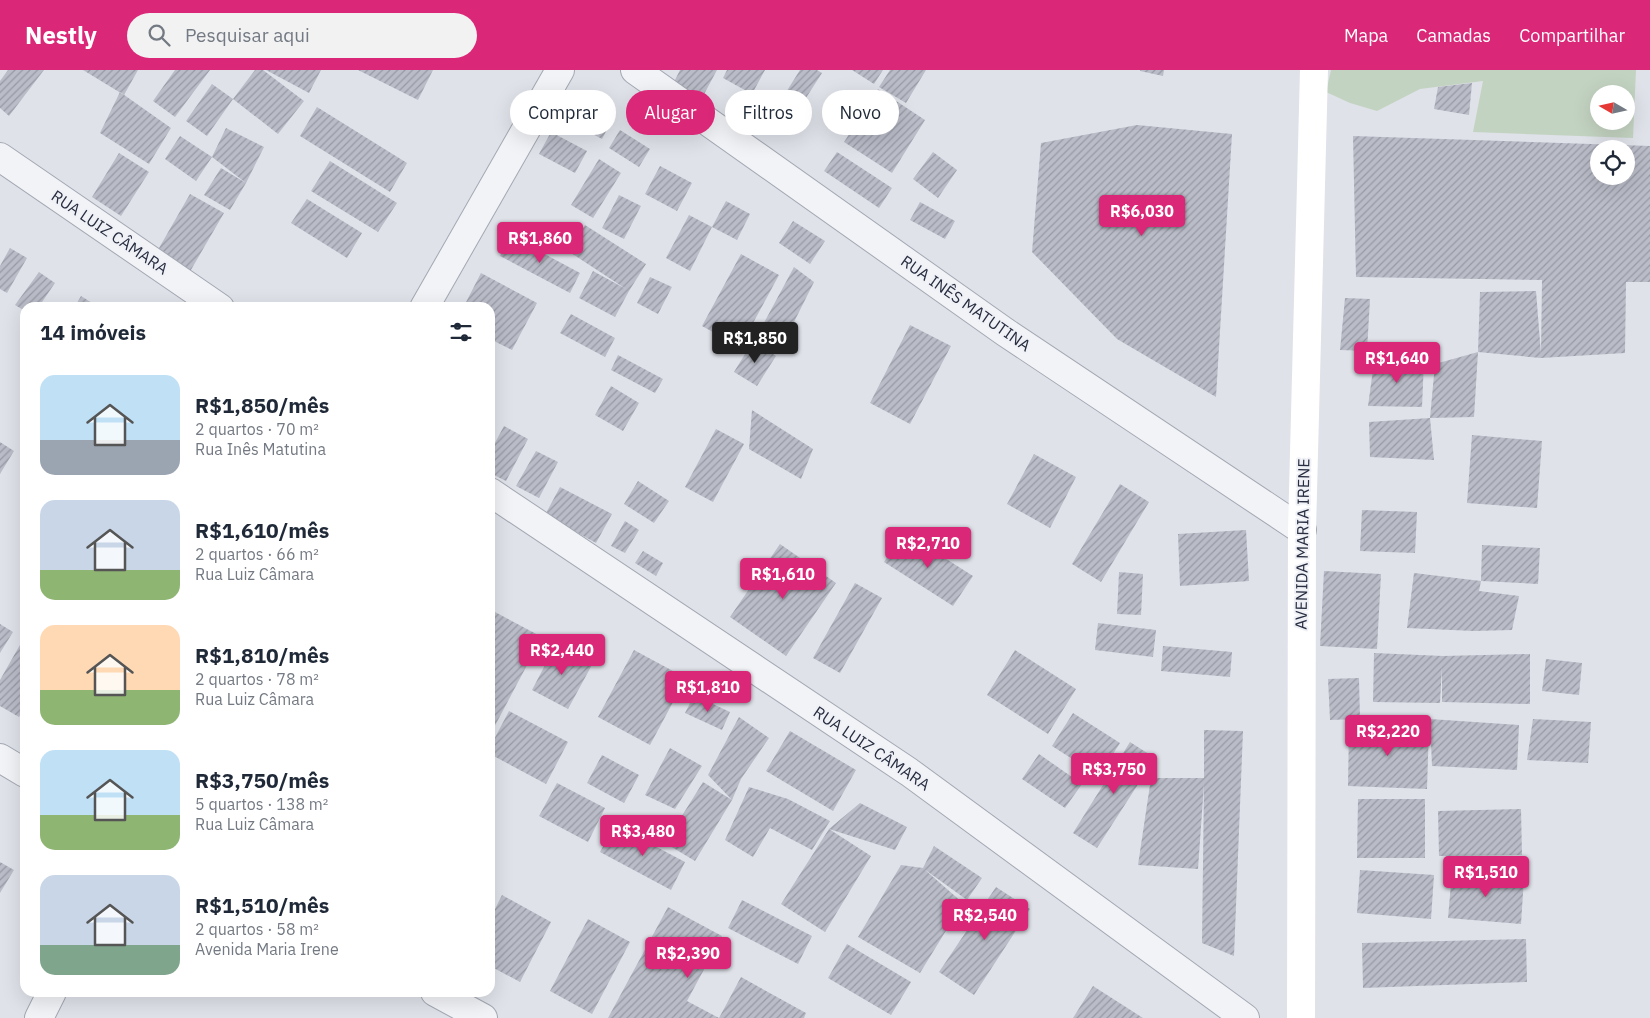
<!DOCTYPE html>
<html lang="pt">
<meta charset="utf-8">
<style>
body{margin:0;font-family:"IBM Plex Sans",sans-serif;background:#f2f2f3;color:#1f2937;height:100vh;display:flex;flex-direction:column;font-size:19px;white-space:nowrap}
*{box-sizing:border-box;margin:0}
p{font-size:16px;color:#747a83}
.icon{flex:none;width:28px;height:28px;fill:none;stroke:currentColor;stroke-width:2;stroke-linecap:round;stroke-linejoin:round}
.map{position:relative;flex:1;overflow:hidden}
.sheet{position:absolute;left:20px;top:232px;width:475px;height:695px;display:flex;flex-direction:column;background:#fff;border-radius:15px;box-shadow:0 5px 20px #0002}
.sheet>*{flex:none}
.banner{position:absolute;left:510px;top:20px;width:475px;height:45px;display:flex;gap:10px}
.needle{width:32px;rotate:279deg}
.controls{position:absolute;left:1590px;top:15px;display:grid;gap:10px}
.controls a{display:grid;place-items:center;width:45px;height:45px;border-radius:50%;background:#fff;box-shadow:0 5px 20px #0002;font-size:25px}
.price{position:absolute;translate:-50% -42px;padding:0 11px;border-radius:5px;background:#db2777;color:#fff;font-size:16px;line-height:32px;filter:drop-shadow(0 1px 2px #0008)}
.price::after{content:'';position:absolute;left:50%;top:30px;width:15px;height:11px;margin-left:-8px;background:inherit;clip-path:polygon(0 0,100% 0,50% 100%)}
.price.current{background:#222;color:#fff}
ul{padding:0;list-style:none}
li{display:flex;align-items:center;gap:15px;height:125px;padding:0 20px}
li span{display:grid;place-items:center;flex:none;width:140px;height:100px;border-radius:15px;color:#555}
li>.icon{margin-inline-start:auto}
span .icon{width:60px;height:60px;fill:#fffc;stroke-width:1}
li b{font-size:21px}
h2{display:flex;justify-content:space-between;align-items:center;height:60px;padding:0 20px;font-size:21px}
.chip{padding:0 18px;border-radius:22px;background:#fff;box-shadow:0 5px 20px #0002;font-size:18px;line-height:45px}
.chip.current{background:#db2777;color:#fff}
header{display:flex;align-items:center;gap:30px;box-sizing:border-box;height:70px;padding:0 25px;background:#db2777;color:#fff}
header strong{font-size:24px}
nav{display:flex;gap:28px;margin-inline-start:auto;font-size:18px}
.search{width:350px;height:45px;background:#f2f2f3;display:flex;align-items:center;gap:12px;box-sizing:border-box;padding:0 18px;border-radius:28px;color:#747a83;font-size:19px}
.map>svg:first-child{display:block}
.green{fill:#c3d3c1;fill-rule:evenodd}
.building{fill:url(#building-hatch);fill-rule:evenodd}
.lines{fill:none;stroke-linecap:round;stroke-linejoin:round}
.street-casing{stroke:#a4a8b3;stroke-width:30}
.street{stroke:#f2f3f7;stroke-width:28}
.secondary{stroke:#fff;stroke-width:28}
.labels{text-anchor:middle;stroke-width:4;stroke-linejoin:round;paint-order:stroke}
.street-label{font-size:16px;fill:#282e40;stroke:#eff1f6}
</style>
<header>
<strong>Nestly</strong>
<div class="search"><svg class="icon" aria-label="search" viewBox="0 0 24 24"><circle cx="10" cy="10" r="6"/><path d="M15 15l6 6"/></svg>Pesquisar aqui</div>
<nav><a>Mapa</a><a>Camadas</a><a>Compartilhar</a></nav>
</header>
<div class="map">
<svg width="1650" height="948" viewBox="0 0 1650 948">
<defs>
<pattern id="building-hatch" width="6" height="6" patternUnits="userSpaceOnUse" patternTransform="scale(1.25)"><rect width="6" height="6" fill="#babdc8"/><path d="M-1 1l2-2M0 6l6-6M5 7l2-2" fill="none" stroke="#979aa4"/></pattern>
</defs>
<rect width="100%" height="100%" fill="#dfe2e9"/>
<!-- green -->
<path class="green" d="M1331,0h305l-3,68 -160,-6 10,-51 -63,8 -43,22 -27,-8 -24,-11zM1599,24h27v27h-27z"/>
<!-- building -->
<path class="building" d="M8,0h36l-35,46 -9,-8v-27z
M83,0h55l-14,25z
M175,0h35l-35,47 -22,-16z
M255,0h8l41,31 -26,33 -45,-35z
M266,0h55l-12,23z
M358,0h75l-15,30z
M680,0h37l-15,28 -28,-16z
M727,0h38l-13,24 -29,-16z
M800,0h17l5,3 -27,42 -17,-10z
M852,0h31l-9,14z
M890,0h36l-20,33 -27,-16z
M1140,0h24l-1,6 -23,-5z
M1472,13l-3,32 -35,-6 4,-22z
M212,14l21,15 -26,37 -21,-15z
M878,19l47,31 -33,53 -48,-31z
M120,22l51,36 -22,36 -49,-31z
M569,32l41,22 -8,15 -41,-22z
M317,37l90,56 -17,29 -90,-56z
M1137,55l95,9 -16,263 -99,-58 -85,-87 9,-109z
M226,58l38,19 -18,36 -16,27 -26,-15 17,-27 25,15 -34,-26z
M620,60l30,19 -11,18 -30,-19z
M551,62l36,19 -12,22 -36,-19z
M180,66l32,21 -16,24 -31,-22z
M1353,66l297,10v136h-24l-1,71 -84,5 -63,-6 2,-60 56,-1 5,63 1,-74 -186,-3zM1599,79h27v27h-27z
M837,82l55,36 -13,20 -55,-37z
M933,82l24,18 -19,28 -25,-19z
M119,83l30,19 -28,44 -29,-19z
M599,89l22,14 -28,45 -22,-13z
M330,91l67,42 -19,29 -67,-41z
M660,96l32,17 -15,28 -32,-17z
M190,124l34,19 -36,62 -33,-20z
M619,125l22,11 -17,33 -22,-11z
M307,129l55,34 -15,25 -56,-35z
M726,131l24,13 -13,26 -25,-13z
M920,132l35,19 -10,18 -35,-19z
M689,145l23,12 -22,44 -24,-13z
M793,151l32,20 -15,23 -31,-21z
M585,155l61,39 -17,27 -14,26 -36,-19 14,-27 33,18 -58,-38z
M511,166l69,37 -10,20 -70,-37z
M10,178l17,10 -20,35 -7,-4v-23z
M741,184l38,21 -39,72 -38,-21z
M794,197l20,15 -31,62 -24,-12z
M39,202l16,11 -17,25h-13v3l-10,-6z
M481,203l56,30 -25,47 -22,-11v-31h-27z
M650,207l22,10 -14,27 -21,-11z
M81,226l19,12h-26z
M1345,228l25,1 -3,52 -27,-1z
M571,244l44,24 -10,19 -45,-24z
M910,255l41,21 -41,78 -40,-21z
M753,271l23,15 -19,30 -23,-14z
M1478,282l-4,65 -44,1 5,-54z
M618,285l45,24 -8,14 -44,-23z
M1424,291l-2,46 -54,-1 6,-44z
M611,316l28,17 -16,28 -28,-16z
M752,340l61,39 -12,30 -52,-30z
M1430,348l4,42 -64,-3 -1,-35z
M504,356l24,13 -22,42 -16,-8v-21z
M716,359l28,15 -31,58 -28,-15z
M1472,365l70,6 -5,67 -70,-5z
M0,372l14,9 -14,23z
M536,381l22,11 -19,36 -23,-12z
M1034,384l42,23 -26,51 -43,-24z
M638,411l31,20 -15,22 -30,-19z
M1120,414l29,18 -48,80 -29,-18z
M560,417l52,27 -16,29 -51,-28z
M1362,440l55,2 -2,41 -55,-2z
M625,451l14,9 -14,23 -14,-7z
M1246,460l3,51 -69,5 -2,-52z
M904,462l69,44 -20,30 -69,-44z
M780,474l56,39 -50,73 -56,-39z
M1482,475l58,3 -2,36 -57,-3z
M643,481l20,12 -7,13 -21,-13z
M1324,501l57,3 -4,75 -57,-3z
M1119,502l24,2 -2,41 -24,-1z
M1414,503l67,8 -2,10 40,5 -7,34 -38,1 -67,-3z
M855,513l27,15 -42,75 -27,-15z
M495,542l47,25 -52,98v-114z
M1098,553l58,7 -3,27 -58,-7z
M0,554l13,8 -13,21z
M25,566v70l-6,11 -19,-11v-26z
M556,574l37,19 -25,46 -36,-19z
M1163,576l69,6 -2,25 -69,-6z
M634,580l52,28 -36,67 -52,-28z
M1015,580l61,39 -28,45 -61,-39z
M1374,583l69,3 87,-2v50l-88,-2v-35l-2,36 -67,-1z
M1546,589l36,4 -3,32 -37,-4z
M1359,608l1,41 -30,1 -2,-41z
M694,625l36,17 -8,18 -37,-17z
M509,641l59,31 -22,42 -56,-30v-7z
M1073,643l47,30 -21,33 -47,-30z
M739,647l30,21 -28,41 -9,21 -24,-25z
M1430,649l89,6 -2,45 -85,-4z
M1533,649l58,3 -3,41 -61,-3z
M1349,655l80,2 -2,62 -79,-3z
M1204,660l39,1 -9,225 -32,-13 2,-159 -6,85 -60,-4 13,-87h53z
M790,661l66,39 -23,41 -67,-40z
M1130,672l25,16 -58,90 -24,-15z
M670,678l32,18 -27,43 -30,-14z
M1039,684l43,30 -17,24 -43,-29z
M602,685l37,20 -15,28 -37,-20z
M703,712l29,18 -37,61 -30,-18z
M557,713l48,25 -17,34 -49,-26z
M749,717l39,12 42,22 -18,29 -42,-22 -17,29 -28,-17z
M1358,729h67v59h-68z
M860,733l47,24 -12,23 -66,-21z
M1521,739l1,46 -83,1 -1,-45z
M615,755l70,37 -14,28 -71,-38z
M829,759l42,27 -46,76 -44,-28z
M934,776l48,32 -15,22 -43,-31 39,34 -43,70 -62,-36 43,-72 22,3z
M0,792l14,8 -14,23z
M1360,800l74,5 -3,44 -74,-6z
M1452,802l72,6 -3,46 -73,-6z
M996,817l34,22 -56,86 -35,-23z
M502,825l49,27 -31,60 -30,-16v-47z
M742,830l70,36 -14,28 -70,-36z
M668,837l54,29 -35,65 32,17 22,-41 65,36 -2,5h-196z
M588,849l42,23 -38,72 -42,-23z
M1526,869l1,43 -164,6 -1,-45z
M847,874l64,38 -20,33 -63,-37z
M1093,916l50,32h-70z"/>
<g class="lines">
<!-- street casing -->
<g class="street-casing">
<path id="street" d="M635,0l370,262 297,198
M0,87l220,151
M424,238l136,-238
M490,422l419,280 336,246
M0,688l25,15
M435,922l48,26
M39,948l13,-26"/>
</g>
<!-- street -->
<use href="#street" class="street"/>
<!-- secondary -->
<path class="secondary" d="M1301,948l1,-488 12,-460"/>
</g>
<g class="labels">
<!-- street labels -->
<g class="street-label">
<text transform="translate(110 162) rotate(34)" y="6">RUA LUIZ CÂMARA</text>
<text transform="translate(966 233) rotate(35)" y="6">RUA INÊS MATUTINA</text>
<text transform="translate(1302 474) rotate(-89)" y="6">AVENIDA MARIA IRENE</text>
<text transform="translate(872 678) rotate(34)" y="6">RUA LUIZ CÂMARA</text>
</g>
</g>
</svg>
<div class="controls">
<a><svg class="needle" viewBox="-14 -14 28 28"><path d="M0-13l5 13h-10z" fill="#e53935"/><path d="M0 13l5-13h-10z" fill="#747a83"/></svg></a>
<a><svg class="icon" aria-label="locate" viewBox="0 0 24 24"><circle cx="12" cy="12" r="6"/><path d="M12 2v4M12 18v4M2 12h4M18 12h4"/></svg></a>
</div>
<b class="price" style="left:1142px;top:167px">R$6,030</b>
<b class="price" style="left:540px;top:194px">R$1,860</b>
<b class="price current" style="left:755px;top:294px">R$1,850</b>
<b class="price" style="left:1397px;top:314px">R$1,640</b>
<b class="price" style="left:928px;top:499px">R$2,710</b>
<b class="price" style="left:783px;top:530px">R$1,610</b>
<b class="price" style="left:562px;top:606px">R$2,440</b>
<b class="price" style="left:708px;top:643px">R$1,810</b>
<b class="price" style="left:1388px;top:687px">R$2,220</b>
<b class="price" style="left:1114px;top:725px">R$3,750</b>
<b class="price" style="left:643px;top:787px">R$3,480</b>
<b class="price" style="left:1486px;top:828px">R$1,510</b>
<b class="price" style="left:985px;top:871px">R$2,540</b>
<b class="price" style="left:688px;top:909px">R$2,390</b>
<div class="banner">
<a class="chip">Comprar</a>
<a class="chip current">Alugar</a>
<a class="chip">Filtros</a>
<a class="chip">Novo</a>
</div>
<section class="sheet">
<h2>14 imóveis<svg class="icon" aria-label="filters" viewBox="0 0 24 24"><path d="M4 7h16M4 17h16"/><circle cx="9" cy="7" r="2"/><circle cx="15" cy="17" r="2"/></svg></h2>
<ul>
<li><span style="background:linear-gradient(#bfe0f5 65%,#9aa5b1 0)"><svg class="icon" aria-label="home" viewBox="0 0 24 24"><path d="M3 11l9-7 9 7M6 9v11h12V9"/></svg></span><div><b>R$1,850/mês</b><p>2 quartos · 70 m²</p><p>Rua Inês Matutina</p></div></li>
<li><span style="background:linear-gradient(#c9d6e8 70%,#8fb573 0)"><svg class="icon" aria-label="home" viewBox="0 0 24 24"><path d="M3 11l9-7 9 7M6 9v11h12V9"/></svg></span><div><b>R$1,610/mês</b><p>2 quartos · 66 m²</p><p>Rua Luiz Câmara</p></div></li>
<li><span style="background:linear-gradient(#ffd9b3 65%,#8fb573 0)"><svg class="icon" aria-label="home" viewBox="0 0 24 24"><path d="M3 11l9-7 9 7M6 9v11h12V9"/></svg></span><div><b>R$1,810/mês</b><p>2 quartos · 78 m²</p><p>Rua Luiz Câmara</p></div></li>
<li><span style="background:linear-gradient(#bfe0f5 65%,#8fb573 0)"><svg class="icon" aria-label="home" viewBox="0 0 24 24"><path d="M3 11l9-7 9 7M6 9v11h12V9"/></svg></span><div><b>R$3,750/mês</b><p>5 quartos · 138 m²</p><p>Rua Luiz Câmara</p></div></li>
<li><span style="background:linear-gradient(#c9d6e8 70%,#7fa58c 0)"><svg class="icon" aria-label="home" viewBox="0 0 24 24"><path d="M3 11l9-7 9 7M6 9v11h12V9"/></svg></span><div><b>R$1,510/mês</b><p>2 quartos · 58 m²</p><p>Avenida Maria Irene</p></div></li>
</ul>
</section>
</div>
